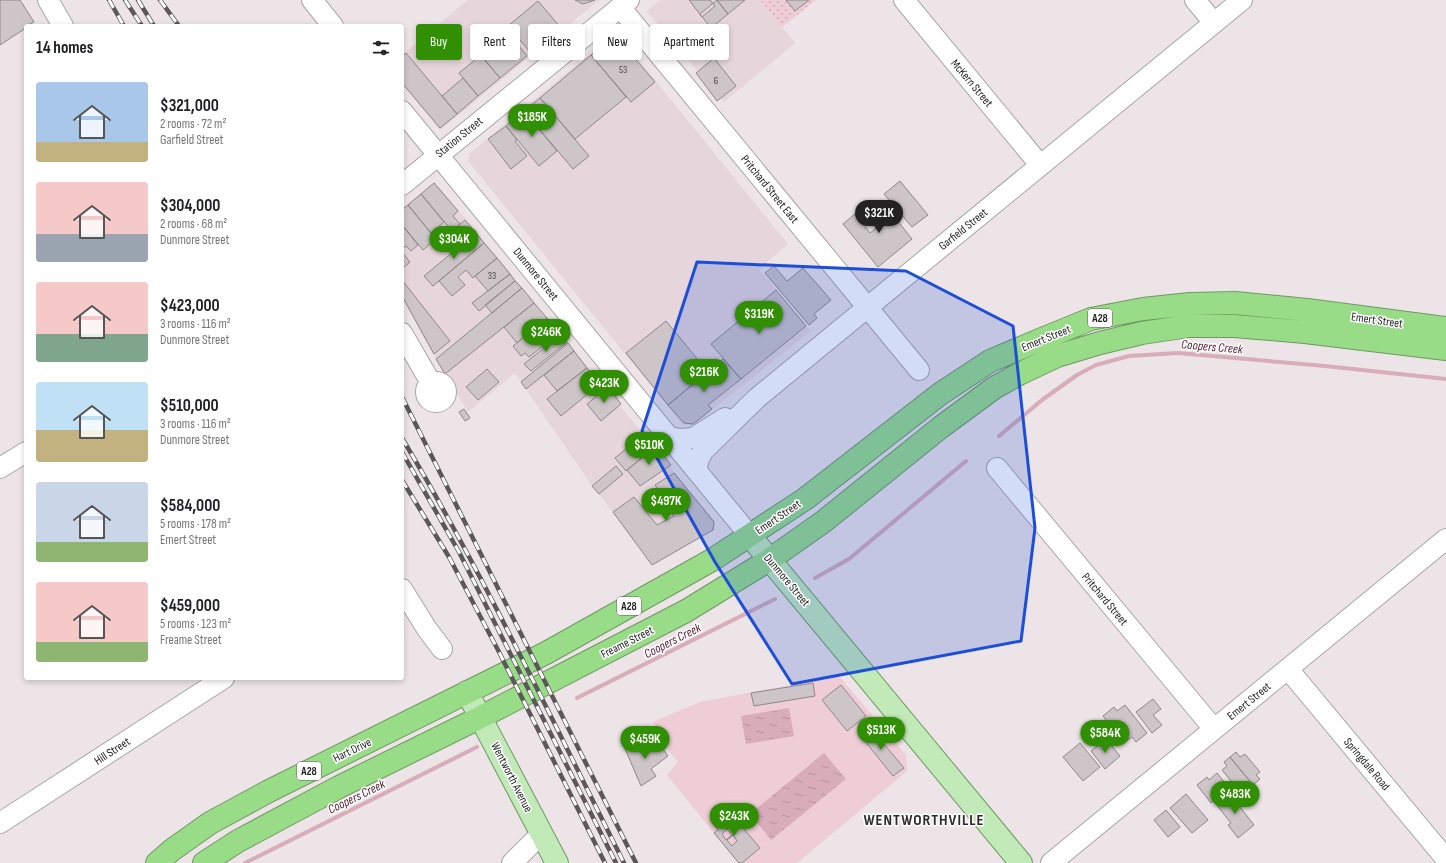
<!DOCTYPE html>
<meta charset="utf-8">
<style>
body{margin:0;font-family:"Sofia Sans Condensed",sans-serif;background:#f2f2f2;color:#202124;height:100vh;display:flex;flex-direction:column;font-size:15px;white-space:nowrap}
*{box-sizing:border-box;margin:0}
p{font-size:13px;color:#757577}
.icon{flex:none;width:22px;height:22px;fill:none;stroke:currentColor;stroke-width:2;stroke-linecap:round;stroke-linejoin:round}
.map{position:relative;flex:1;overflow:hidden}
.side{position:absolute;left:24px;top:24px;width:380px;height:656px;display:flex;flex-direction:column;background:#fff;border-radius:4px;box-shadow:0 2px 6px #0003}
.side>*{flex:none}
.banner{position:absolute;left:416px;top:24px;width:380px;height:36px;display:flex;gap:8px}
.price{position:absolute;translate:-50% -34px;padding:0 9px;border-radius:14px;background:#318f04;color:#fff;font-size:13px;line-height:26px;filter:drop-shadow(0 1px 2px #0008)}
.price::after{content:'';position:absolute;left:50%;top:24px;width:12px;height:9px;margin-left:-6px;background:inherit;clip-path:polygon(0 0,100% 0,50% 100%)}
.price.on{background:#222;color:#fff}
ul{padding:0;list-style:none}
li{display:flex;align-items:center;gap:12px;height:100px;padding:0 12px}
li span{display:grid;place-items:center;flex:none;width:112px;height:80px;border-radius:4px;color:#555}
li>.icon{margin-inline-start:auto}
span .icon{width:48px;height:48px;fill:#fffc;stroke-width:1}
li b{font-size:17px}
h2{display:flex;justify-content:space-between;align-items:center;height:48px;padding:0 12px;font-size:17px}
.tag{padding:0 14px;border-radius:4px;background:#fff;box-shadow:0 2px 6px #0003;font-size:14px;line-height:36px}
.tag.on{background:#318f04;color:#fff}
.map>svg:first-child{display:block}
.built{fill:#e6d5da}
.park{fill:url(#park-dots)}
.garden{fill:#eecdd6}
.water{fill:url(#water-ripples)}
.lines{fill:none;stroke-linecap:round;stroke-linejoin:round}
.stream{stroke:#d8acb8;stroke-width:4}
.building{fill:#cdc5c7;stroke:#8f888a;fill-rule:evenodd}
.minor-casing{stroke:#aba4a5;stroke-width:22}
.major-casing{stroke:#6e9962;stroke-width:24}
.highway-casing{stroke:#6e9962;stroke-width:24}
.minor{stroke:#fff;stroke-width:20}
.major{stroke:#c2eab8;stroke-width:22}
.highway{stroke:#99dc88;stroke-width:22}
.rail-casing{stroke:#5c5859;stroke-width:4.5}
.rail{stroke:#fff;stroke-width:3;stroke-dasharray:9;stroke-linecap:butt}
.marked{fill:#1d4ed8;fill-opacity:0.2;stroke:#1d4ed8;stroke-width:3;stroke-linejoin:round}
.labels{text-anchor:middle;stroke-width:3;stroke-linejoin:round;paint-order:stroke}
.number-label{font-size:10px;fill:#4a4647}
.shield{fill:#fff;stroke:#626060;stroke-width:1}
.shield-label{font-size:11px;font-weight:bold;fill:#1e1c1c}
.street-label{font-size:12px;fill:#1e1c1c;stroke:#fff}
.water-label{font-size:13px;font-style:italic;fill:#551f33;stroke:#fff}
.district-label{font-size:16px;font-weight:bold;letter-spacing:1px;fill:#302a2c;stroke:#fff}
</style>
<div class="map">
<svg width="1446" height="863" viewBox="0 0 1446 863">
<defs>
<pattern id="park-dots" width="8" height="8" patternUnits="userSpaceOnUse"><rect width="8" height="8" fill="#eecdd6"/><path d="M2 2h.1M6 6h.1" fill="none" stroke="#ccafb7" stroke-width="1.8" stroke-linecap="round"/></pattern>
<pattern id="water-ripples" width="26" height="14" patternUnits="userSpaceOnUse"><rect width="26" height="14" fill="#d8acb8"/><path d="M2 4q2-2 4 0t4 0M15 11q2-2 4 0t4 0" fill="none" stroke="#b9939e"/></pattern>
</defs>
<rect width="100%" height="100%" fill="#ece4e6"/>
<!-- built -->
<path class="built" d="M468,0h131l-159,130 -38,-46v-29z
M660,0h100l35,43 -71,59 -77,-91z
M616,32l172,212 -29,25 52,62 -118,94h-10l-215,-264 1,-7z
M435,182l280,339 -1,9 -21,11 -41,24 -39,-53 -21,-26 -77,-113 -47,39 -35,-58 -31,-56v-90z"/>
<!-- park -->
<path class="park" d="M760,0h56l-34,27z"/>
<!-- garden -->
<path class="garden" d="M839,676l67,79 1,16 -110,92h-59l-71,-88 11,-13 -10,-12 1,-5 -17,-23 48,-20z
M648,725l9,12 -15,11 -8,-12z"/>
<!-- water -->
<path class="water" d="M789,708l5,28 -48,8 -5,-28z
M824,753l22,26 -75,61 -21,-26z"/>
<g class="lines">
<!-- stream -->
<path class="stream" d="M999,436l43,-36 35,-25 19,-10 33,-9 49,-3 147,13 121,13
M815,578l34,-19 117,-98
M577,698l198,-99
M245,863l232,-116"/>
</g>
<!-- building -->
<path class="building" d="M0,0h20l14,22 -8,4v2l-26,17z
M575,0h20l-12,4z
M689,0h21l5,6 -13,11z
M717,0l11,14 -17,14 -11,-14z
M717,0h28l-17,14z
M786,0h23l-14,11z
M538,1l23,27 -30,25 -23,-27z
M503,26l24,30 -27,22 -25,-29z
M615,35l40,47 -24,20 -40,-47z
M406,53l51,61 -17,14 -38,-45v-26z
M481,55l19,23 -22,18 -19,-23z
M591,55l35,42 -51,42 -35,-41z
M714,58l22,28 -19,15 -21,-28z
M463,78l15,18 -21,18 -15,-18z
M540,98l49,58 -16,13 -49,-58z
M524,111l33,40 -18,15 -33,-40z
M506,126l11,14 -2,1 12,15 -16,13 -23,-30z
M900,181l28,34 -16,12 -28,-33z
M434,183l24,28 -5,5 7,8 -8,7 -31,-37z
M421,194l23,28 -13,11 -23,-28z
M881,200l31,39 -34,28 -35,-43 12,-10 15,19 10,-8 -12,-14z
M408,205l28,34 -13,11 -21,-25v-15z
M465,220l7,8 -13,11 -7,-8z
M402,225l16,20 -7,6 -5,-5 -4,3z
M476,233l8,10 -51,43 -9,-10z
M484,243l13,15 -24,20 -7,-8 -8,7 7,8 -13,11 -13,-15z
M402,252l8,10 -8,7z
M497,258l13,16 -22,17 -13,-15z
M774,266l13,15 16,-13 28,32 -17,14 3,4 -8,7 -44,-52z
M510,274l5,7 -36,30 -7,-8z
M402,280l48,61 -16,13 -32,-58z
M515,281l7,7 -30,25 -7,-8z
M522,288l12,15 -89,71 -9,-15z
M776,290l30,36 -65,53 -30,-35z
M534,303l13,15 -30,25 -13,-16z
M547,318l12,15 -30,24 -4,-4 -4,3 -8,-10z
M666,321l42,51 -40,33 -42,-52z
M560,335l7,7 -36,29 -7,-7z
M568,343l6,8 -48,38 -5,-7z
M574,351l13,17 -30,23 -13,-16z
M723,359l18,20 -33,26 4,4 -19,15 -9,-1 -16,-18z
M587,368l13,16 -39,32 -14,-17z
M487,369l12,13 -21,18 -12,-13z
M608,387l13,17 -20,17 -14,-17z
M464,409l6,9 -5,3 -6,-9z
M645,433l11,13 -30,25 -11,-13z
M656,446l15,19 -31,21 -13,-16z
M616,466l7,8 -24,20 -7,-8z
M674,473l40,49 -1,8 -61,35 -39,-53 21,-15 23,28 17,-9 -7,-9 4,-2 -16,-20z
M813,683l2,13 -61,10 -3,-13z
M841,685l25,31 -19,15 -25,-31z
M1153,699l8,10 -8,6 9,10 -10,8 -16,-21z
M1125,705l22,28 -11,9 -4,-5 -8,6 -21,-27 11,-9 3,4z
M869,726l35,42 -11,8 -34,-42z
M630,739l11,14 16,-12 11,15 -17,13 5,7 -15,10 -18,-42z
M1106,739l14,17 -15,13 -14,-18z
M1080,743l20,24 -17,14 -20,-24z
M1236,752l4,5 5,-3 15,18 -4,3 4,4 -7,6 -23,-28z
M1230,757l23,28 -6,5 -3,-3 -5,4 -17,-21 5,-4 -3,-4z
M1217,773l12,15 -18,15 -14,-18 10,-8 2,3z
M1229,793l25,32 -16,13 -10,-13 3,-2 -16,-20z
M1186,794l22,26 -16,13 -22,-25z
M726,808l34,40 -18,15h-3l-25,-30 4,-3 -7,-9zM727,829l5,6 -6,5 -4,-6zM733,835l4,6 -5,5 -5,-6z
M1166,810l14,17 -12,10 -14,-17z"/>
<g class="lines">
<!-- minor casing -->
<g class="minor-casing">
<path id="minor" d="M48,0l15,26
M312,0l21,26
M904,0l136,165
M1195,0l19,23
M620,7l299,363
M402,111l348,425
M402,185l227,-185
M402,333l29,50
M426 392a10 10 0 1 1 20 0a10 10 0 1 1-20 0Z
M669,437l12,2 12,-1 32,-20
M0,468l26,-16
M997,468l217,261
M696,470l3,-11 4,-8 54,-53 485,-398
M402,589l25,40 15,20
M1288,669l158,190
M0,823l224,-145
M512,863l22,-22 8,-5
M1051,863l395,-324"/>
</g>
<!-- major casing -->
<g class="major-casing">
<path id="major" d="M750,536l271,327
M467,692l90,171"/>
</g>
<!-- highway casing -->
<g class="highway-casing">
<path id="highway" d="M157,863l15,-13 38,-27 59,-32 277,-138 166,-93 93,-61 135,-105 50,-33 52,-22 49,-20 52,-10 47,-5 45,-1 72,7 139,18
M204,863l34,-22 101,-54 142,-70 205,-106 83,-51 54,-38 118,-95 53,-39 25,-14 38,-18 43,-13 42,-10 47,-7h45l71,6 141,17"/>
</g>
<!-- minor -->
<use href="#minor" class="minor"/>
<!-- major -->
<use href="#major" class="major"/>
<!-- highway -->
<use href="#highway" class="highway"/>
<!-- rail casing -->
<g class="rail-casing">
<path id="rail" d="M109,0l15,26
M125,0l17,26
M138,0l16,26
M160,0l19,26
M402,397l234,466
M402,438c82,137 150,282 222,425
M402,452l57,100 157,311
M402,480l47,77 49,93 107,213"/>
</g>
<!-- rail -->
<use href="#rail" class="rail"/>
</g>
<!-- marked area -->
<path class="marked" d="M697,262l209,9 107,55 22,202 -14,113 -229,43 -77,-122 -73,-131z"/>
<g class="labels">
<!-- number labels -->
<g class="number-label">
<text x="623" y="73">53</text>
<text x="716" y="84">6</text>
<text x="492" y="279">33</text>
</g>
<!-- shield labels -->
<g class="shield">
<rect x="1088" y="309" width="24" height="18" rx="3"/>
<rect x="617" y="597" width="24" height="18" rx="3"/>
<rect x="297" y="762" width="24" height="18" rx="3"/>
</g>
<g class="shield-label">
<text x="1100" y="322">A28</text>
<text x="629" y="610">A28</text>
<text x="309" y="775">A28</text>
</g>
<!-- street labels -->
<g class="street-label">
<text transform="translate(972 83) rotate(50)" y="4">McKern Street</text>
<text transform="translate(459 137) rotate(-39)" y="4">Station Street</text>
<text transform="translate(770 189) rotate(51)" y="4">Pritchard Street East</text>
<text transform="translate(963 229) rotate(-39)" y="4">Garfield Street</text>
<text transform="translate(536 274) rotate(51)" y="4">Dunmore Street</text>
<text transform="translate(1377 320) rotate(8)" y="4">Emert Street</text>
<text transform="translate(1046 338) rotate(-22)" y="4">Emert Street</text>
<text transform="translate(778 517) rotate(-34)" y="4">Emert Street</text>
<text transform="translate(787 580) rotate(50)" y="4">Dunmore Street</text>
<text transform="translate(1105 599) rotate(50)" y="4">Pritchard Street</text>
<text transform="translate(627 642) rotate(-27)" y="4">Freame Street</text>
<text transform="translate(1249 701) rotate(-39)" y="4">Emert Street</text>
<text transform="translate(352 750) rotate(-26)" y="4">Hart Drive</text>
<text transform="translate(112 751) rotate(-33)" y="4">Hill Street</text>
<text transform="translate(1367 764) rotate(50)" y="4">Springdale Road</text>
<text transform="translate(512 777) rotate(63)" y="4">Wentworth Avenue</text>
</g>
<!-- water labels -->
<g class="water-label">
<text transform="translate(1212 346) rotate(5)" y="5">Coopers Creek</text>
<text transform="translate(672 640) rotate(-27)" y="5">Coopers Creek</text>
<text transform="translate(356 796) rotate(-26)" y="5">Coopers Creek</text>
</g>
<!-- district labels -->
<g class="district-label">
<text x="924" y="825">WENTWORTHVILLE</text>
</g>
</g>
</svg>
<b class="price" style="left:532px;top:138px">$185K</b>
<b class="price on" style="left:879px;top:234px">$321K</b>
<b class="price" style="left:454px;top:260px">$304K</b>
<b class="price" style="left:759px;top:335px">$319K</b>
<b class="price" style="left:546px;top:353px">$246K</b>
<b class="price" style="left:704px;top:393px">$216K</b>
<b class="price" style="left:604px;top:404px">$423K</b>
<b class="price" style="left:649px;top:466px">$510K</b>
<b class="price" style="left:666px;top:522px">$497K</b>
<b class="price" style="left:881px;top:751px">$513K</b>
<b class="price" style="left:1105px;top:754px">$584K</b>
<b class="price" style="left:645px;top:760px">$459K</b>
<b class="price" style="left:1235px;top:815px">$483K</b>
<b class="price" style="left:734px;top:837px">$243K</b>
<div class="banner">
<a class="tag on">Buy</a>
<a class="tag">Rent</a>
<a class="tag">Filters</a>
<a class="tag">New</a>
<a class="tag">Apartment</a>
</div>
<section class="side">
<h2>14 homes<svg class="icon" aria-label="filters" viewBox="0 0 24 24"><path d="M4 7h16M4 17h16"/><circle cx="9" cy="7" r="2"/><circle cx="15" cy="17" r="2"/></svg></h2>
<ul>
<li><span style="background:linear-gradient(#a9c7e8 75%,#c2b280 0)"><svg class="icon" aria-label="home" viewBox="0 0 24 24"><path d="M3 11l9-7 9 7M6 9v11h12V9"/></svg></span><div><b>$321,000</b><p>2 rooms · 72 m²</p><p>Garfield Street</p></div></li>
<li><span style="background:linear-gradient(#f6c9c9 65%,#9aa5b1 0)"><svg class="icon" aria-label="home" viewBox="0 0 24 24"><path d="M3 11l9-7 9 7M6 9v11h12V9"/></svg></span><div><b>$304,000</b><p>2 rooms · 68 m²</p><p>Dunmore Street</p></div></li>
<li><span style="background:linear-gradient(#f6c9c9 65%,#7fa58c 0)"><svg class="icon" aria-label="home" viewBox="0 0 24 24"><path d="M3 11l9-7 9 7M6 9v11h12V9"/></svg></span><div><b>$423,000</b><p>3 rooms · 116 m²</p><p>Dunmore Street</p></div></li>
<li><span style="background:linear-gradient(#bfe0f5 60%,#c2b280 0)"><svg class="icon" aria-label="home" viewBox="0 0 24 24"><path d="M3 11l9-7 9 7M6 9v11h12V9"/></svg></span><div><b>$510,000</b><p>3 rooms · 116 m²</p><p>Dunmore Street</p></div></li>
<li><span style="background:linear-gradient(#c9d6e8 75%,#8fb573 0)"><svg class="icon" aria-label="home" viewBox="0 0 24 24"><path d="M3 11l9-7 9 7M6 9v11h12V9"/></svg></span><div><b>$584,000</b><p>5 rooms · 178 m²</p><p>Emert Street</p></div></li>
<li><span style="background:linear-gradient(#f6c9c9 75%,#8fb573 0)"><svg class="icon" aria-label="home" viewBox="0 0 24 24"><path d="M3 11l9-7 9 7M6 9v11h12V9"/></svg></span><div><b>$459,000</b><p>5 rooms · 123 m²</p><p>Freame Street</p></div></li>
</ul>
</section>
</div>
